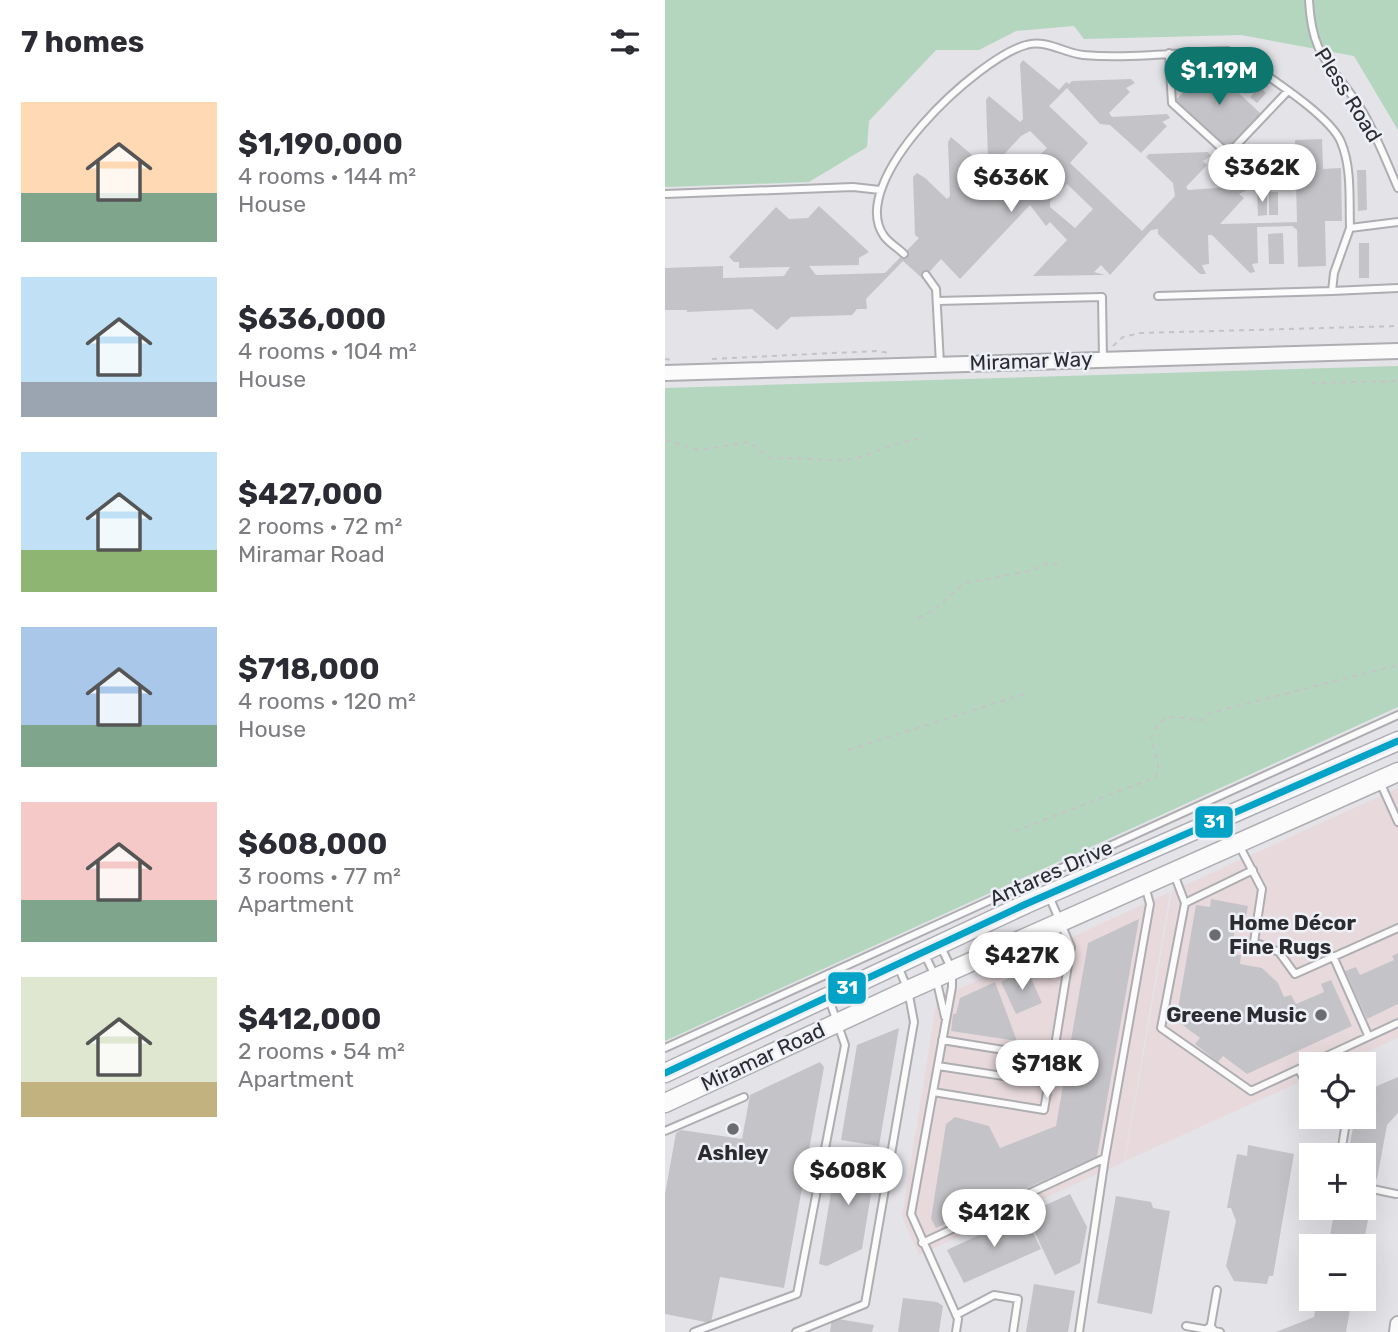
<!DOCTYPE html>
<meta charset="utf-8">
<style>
body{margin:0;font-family:Rubik,sans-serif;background:#f7f7f7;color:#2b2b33;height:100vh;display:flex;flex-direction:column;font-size:26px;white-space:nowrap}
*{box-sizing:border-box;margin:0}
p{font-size:23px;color:#7c7c81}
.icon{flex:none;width:38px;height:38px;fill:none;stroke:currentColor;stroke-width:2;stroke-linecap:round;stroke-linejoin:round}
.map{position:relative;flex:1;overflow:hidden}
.sheet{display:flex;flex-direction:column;background:#fff;width:665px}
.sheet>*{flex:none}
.fabs{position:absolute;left:634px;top:1052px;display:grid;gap:14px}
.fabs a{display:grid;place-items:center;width:77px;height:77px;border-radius:0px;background:#fff;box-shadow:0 7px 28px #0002;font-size:35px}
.price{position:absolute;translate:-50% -60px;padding:0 16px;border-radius:24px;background:#fff;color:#222;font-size:23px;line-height:46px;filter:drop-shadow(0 2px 4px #0008)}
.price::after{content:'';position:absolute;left:50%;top:42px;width:21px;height:16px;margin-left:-10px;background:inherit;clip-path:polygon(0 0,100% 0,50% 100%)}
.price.current{background:#0f766e;color:#fff}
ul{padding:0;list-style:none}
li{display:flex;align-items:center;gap:21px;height:175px;padding:0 21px}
li span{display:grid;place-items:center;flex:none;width:196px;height:140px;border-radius:0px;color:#555}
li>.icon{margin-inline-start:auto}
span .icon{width:84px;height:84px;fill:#fffc;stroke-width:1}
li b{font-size:30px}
h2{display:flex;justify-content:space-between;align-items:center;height:84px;padding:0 21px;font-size:30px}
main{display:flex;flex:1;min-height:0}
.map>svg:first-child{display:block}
.commercial{fill:#e8dadc}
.green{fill:#b4d6be}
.building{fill:#c4c4c8;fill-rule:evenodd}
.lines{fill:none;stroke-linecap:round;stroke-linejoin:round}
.service-casing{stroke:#aeaeb2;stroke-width:10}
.minor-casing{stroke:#aeaeb2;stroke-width:16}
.tertiary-casing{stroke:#aeaeb2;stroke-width:18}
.primary-casing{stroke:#aeaeb2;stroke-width:21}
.path{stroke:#c4c4c6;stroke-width:2;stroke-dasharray:5 5;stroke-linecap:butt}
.service{stroke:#fbfbfc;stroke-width:6}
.minor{stroke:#fbfbfc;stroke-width:12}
.tertiary{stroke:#fbfbfc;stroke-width:14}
.primary{stroke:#fbfbfc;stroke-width:18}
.bus-1-casing{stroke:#eef0f8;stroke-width:12}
.bus-1{stroke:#02a3c6;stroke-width:7}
.poi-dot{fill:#6c6c70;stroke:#eef0f8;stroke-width:2.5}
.labels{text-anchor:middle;stroke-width:5;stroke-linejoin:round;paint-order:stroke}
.street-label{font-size:21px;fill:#2c2c30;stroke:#eef0f8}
.poi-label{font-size:21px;font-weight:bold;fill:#2c2c30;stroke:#eef0f8;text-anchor:start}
.line-badge{stroke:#eef0f8;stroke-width:2.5}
.badge-label{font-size:19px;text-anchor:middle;font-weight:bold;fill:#fff}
</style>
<main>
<section class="sheet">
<h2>7 homes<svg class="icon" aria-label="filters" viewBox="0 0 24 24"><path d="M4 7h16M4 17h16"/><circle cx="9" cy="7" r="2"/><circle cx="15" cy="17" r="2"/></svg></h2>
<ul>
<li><span style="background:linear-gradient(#ffd9b3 65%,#7fa58c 0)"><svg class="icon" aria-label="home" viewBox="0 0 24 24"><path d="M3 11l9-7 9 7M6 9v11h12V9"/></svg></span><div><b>$1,190,000</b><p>4 rooms · 144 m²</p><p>House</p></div></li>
<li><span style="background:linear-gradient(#bfe0f5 75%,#9aa5b1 0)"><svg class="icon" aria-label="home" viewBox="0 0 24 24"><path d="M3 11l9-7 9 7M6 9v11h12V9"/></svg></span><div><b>$636,000</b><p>4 rooms · 104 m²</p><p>House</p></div></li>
<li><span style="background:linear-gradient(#bfe0f5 70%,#8fb573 0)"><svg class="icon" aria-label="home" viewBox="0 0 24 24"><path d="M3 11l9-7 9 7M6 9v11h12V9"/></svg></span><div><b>$427,000</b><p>2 rooms · 72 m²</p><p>Miramar Road</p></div></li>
<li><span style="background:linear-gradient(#a9c7e8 70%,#7fa58c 0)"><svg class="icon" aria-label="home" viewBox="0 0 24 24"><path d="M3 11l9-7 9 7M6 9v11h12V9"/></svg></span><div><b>$718,000</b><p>4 rooms · 120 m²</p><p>House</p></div></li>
<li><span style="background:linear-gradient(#f6c9c9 70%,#7fa58c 0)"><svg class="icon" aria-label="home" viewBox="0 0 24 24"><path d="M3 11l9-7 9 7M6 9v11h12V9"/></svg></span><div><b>$608,000</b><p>3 rooms · 77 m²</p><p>Apartment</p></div></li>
<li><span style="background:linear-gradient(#dfe7d0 75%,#c2b280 0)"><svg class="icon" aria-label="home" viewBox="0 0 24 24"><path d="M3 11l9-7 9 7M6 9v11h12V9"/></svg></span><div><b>$412,000</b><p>2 rooms · 54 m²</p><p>Apartment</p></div></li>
</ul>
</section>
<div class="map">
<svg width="733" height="1332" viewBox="0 0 733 1332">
<rect width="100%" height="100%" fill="#e3e3e8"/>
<!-- commercial -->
<path class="commercial" d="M733,788v250l-58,26h-29v13l-186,84 47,-270z
M505,892l-46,270 -205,93 -17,-38 35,-218z"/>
<!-- green -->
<path class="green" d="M0,0h733v130l-44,-74 -113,-21 -157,4 -10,-13 -58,5 -37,19h-43l-67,71 -2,26 -58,35 -144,5z
M733,366v341l-733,334v-653z"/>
<!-- building -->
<path class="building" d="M358,60l36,30 7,-8 3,2 3,-3 59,-2 4,4 -9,5 4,4 -21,21 3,4 55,-3 3,4 -8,4 5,4 -26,27 -31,-28 -10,-1 -33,-36 -18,18 39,37 -18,20 72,68 33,-35 -2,-13 -27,-26 3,-3 59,-2 3,4 -8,5 4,4 -21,22 2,3 56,-4 3,4 -8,4 5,4 -24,26 77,-2 -2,-82 27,-1 1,30 18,-1 1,53h-17l1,45 -28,1 -1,-37 -5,-4 -35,1 1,36 -6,1 3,8 -5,1 -38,-38h-4l1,29 -7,1 4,9h-6l-42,-40v-5l-7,1 -41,45 -9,-10 -7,7 11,3 -72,1 34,-36 -17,-18 -4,4 -16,-21 -70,74 -19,-20 -18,20 -20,-18 -37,38 1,10h-10l-5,6 -61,2 -14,13 -25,-21 -65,3v-2h-22v-42l58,-2v12l61,-2 6,-9 -51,1v-6h-5l-5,-5 47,-50 13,12 19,-1 11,-12 50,46 -10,6v7l-50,1 7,9 69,-2 34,-35 -4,-3 -2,-58 4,-4 8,5 22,21 3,-3 -2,-54 3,-5 35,30 5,-6 -3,-2 -2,-59 3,-4 31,26 3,-3 -3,-55zM365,131l17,17 -34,34 -18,-18 26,-28zM402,184l26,25 -18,19 -25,-21v-6z
M544,65l52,49 -33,35 -52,-49z
M595,87l6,6 -9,10 -7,-6z
M582,147l19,18 -8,9 -20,-18z
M692,170h9l1,40 -9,1z
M592,192h10v23l-9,1z
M604,192h9v23h-9z
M618,233l1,31h-15l-1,-30z
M694,243h10v35h-10z
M546,899l37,7 -3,15 -8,-2 -7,35 11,1 -1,9 22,4 16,15 6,14 7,-2 5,9 28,-12 -3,-8 10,-4 21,46 -105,48 -24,-18 -5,6 -23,-18 5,-6 -24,-18 20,-115 14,2z
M474,919l-42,238 -161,71 -5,-9 15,-95 9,-7 34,9 11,22 56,-22 32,-183z
M733,953v51l-31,15 -22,-48 11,-4 4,8 34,-15 -2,-4z
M362,969l15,34 -26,11 -15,-32z
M330,982l22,59 -66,-10 2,-17h3l4,-16z
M234,1028l-20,118 -38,-6 16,-95z
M155,1062l4,5 -40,221 -64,-11 -9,46 -46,-9v-120l11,-61 5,-3 61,9 8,-44z
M733,1077v36l-11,12 -10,54 -14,-3v-21h-15l7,-39h8v-13l14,-17z
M583,1145l46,9 -21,122h-4l-2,8 -33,-3 -8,-15 10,-45 -5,-13h-4l10,-54 10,2z
M173,1151l39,7 -15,91 -35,17 -8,-2z
M405,1194l17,33 -7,36 -25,12 -29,-61z
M451,1196l35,6 2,6 17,3 -18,103 -55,-11z
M698,1197l9,2 -9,47h-35l7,-38h28z
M359,1214l17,35 -77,34 -17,-33z
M369,1284l41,7 -7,41h-42z
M238,1298l34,4 6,4 -4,26h-41z
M652,1298h35l-6,34h-70l38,-15z
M167,1318l42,7 -2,7h-42z"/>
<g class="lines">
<!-- service casing -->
<g class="service-casing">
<path id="service" d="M644,0c3,63 26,65 55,114 13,23 23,49 34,74
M504,53l3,50 56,51 59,-62
M0,194l188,-7 27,3
M239,254c-6,-6 -15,-11 -20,-18 -39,-55 94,-178 142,-191 20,-6 38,8 57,10 47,4 98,-3 145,-4l11,5c26,19 91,59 102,86 11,26 8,58 9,86l48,-6
M261,275l10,14 4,75
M667,291l66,-3
M493,296l174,-5 2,-18 16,-45
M272,301l165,-4 1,62
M715,782l18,40
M574,845l23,44 -8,53 25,10 16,22 103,-46
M588,870l-68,33 -24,125 90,63 147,-68
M509,874l11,29
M384,896l22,51 -18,111
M275,945l12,25v17l-41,227 47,105 -2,13
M260,955l11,23 9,39
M668,956l35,79
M0,1048l733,-333
M273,1066l111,17
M634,1070l12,21
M268,1092l111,18 9,-52 -111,-18
M0,1131l79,-34
M676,1153l6,-37
M698,1187l33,7
M257,1243l183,-85
M291,1315l38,-20 24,4 -5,33
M521,1326l34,6
M545,1330l7,-40
M29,1332l103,-38 48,-249 -16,-46
M131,1332l69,-28 49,-282 -6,-32 -10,-24
M414,1332l26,-174 45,-254 -5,-18"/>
</g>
<!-- minor casing -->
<g class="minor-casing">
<path id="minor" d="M545,1330l1,2"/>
</g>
<!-- tertiary casing -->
<g class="tertiary-casing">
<path id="tertiary" d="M0,373l733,-22
M732,1332l1,-8"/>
</g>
<!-- primary casing -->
<g class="primary-casing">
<path id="primary" d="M0,1073l361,-169 372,-163
M0,1103l243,-113 490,-218"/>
</g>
<!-- path -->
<path class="path" d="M448,346l10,-9 17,-4 258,-7
M0,359l6,1
M47,359l163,-8 16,2
M646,383l87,-2
M0,440l34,10 50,-8 23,17c25,-3 48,2 72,1 24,-2 47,-18 74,-21
M253,618l16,-8 30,-27 66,-12 21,-9 12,5
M183,750l176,-56
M350,831l141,-54c9,-20 -16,-35 3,-53 3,-4 9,-7 15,-7 10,0 18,4 28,3l8,-7 188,-48"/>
<!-- service -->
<use href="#service" class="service"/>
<!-- minor -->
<use href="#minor" class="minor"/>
<!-- tertiary -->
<use href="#tertiary" class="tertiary"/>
<!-- primary -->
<use href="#primary" class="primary"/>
<!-- bus-1 casing -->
<g class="bus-1-casing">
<path id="bus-1" d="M0,1073l361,-169 372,-163"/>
</g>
<!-- bus-1 -->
<use href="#bus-1" class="bus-1"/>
</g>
<!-- markers -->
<g class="poi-dot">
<circle cx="550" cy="935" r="7"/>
<circle cx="656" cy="1015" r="7"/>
<circle cx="68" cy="1129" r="7"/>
</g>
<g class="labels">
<!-- street labels -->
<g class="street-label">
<text transform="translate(683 95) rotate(58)" y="7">Pless Road</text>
<text transform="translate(366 361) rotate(-2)" y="7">Miramar Way</text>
<text transform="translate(386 873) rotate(-24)" y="7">Antares Drive</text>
<text transform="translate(98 1057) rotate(-25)" y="7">Miramar Road</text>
</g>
<!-- poi labels -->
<g class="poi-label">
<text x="564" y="930">Home Décor<tspan x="564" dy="24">Fine Rugs</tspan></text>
<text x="642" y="1022" text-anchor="end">Greene Music</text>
<text x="68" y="1160" text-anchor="middle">Ashley</text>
</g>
</g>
<g class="line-badge">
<rect x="529" y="805" width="40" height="34" rx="7" fill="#02a3c6"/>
<rect x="162" y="971" width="40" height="34" rx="7" fill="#02a3c6"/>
</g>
<g class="badge-label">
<text x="549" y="828">31</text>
<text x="182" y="994">31</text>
</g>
</svg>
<div class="fabs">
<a><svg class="icon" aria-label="locate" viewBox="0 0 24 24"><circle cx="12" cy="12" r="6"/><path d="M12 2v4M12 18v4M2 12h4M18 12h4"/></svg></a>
<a>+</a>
<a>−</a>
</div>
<b class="price current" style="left:554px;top:107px">$1.19M</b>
<b class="price" style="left:597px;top:204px">$362K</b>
<b class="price" style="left:346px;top:214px">$636K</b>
<b class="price" style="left:357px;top:992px">$427K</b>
<b class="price" style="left:382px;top:1100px">$718K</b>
<b class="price" style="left:183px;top:1207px">$608K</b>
<b class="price" style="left:329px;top:1249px">$412K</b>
</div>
</main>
